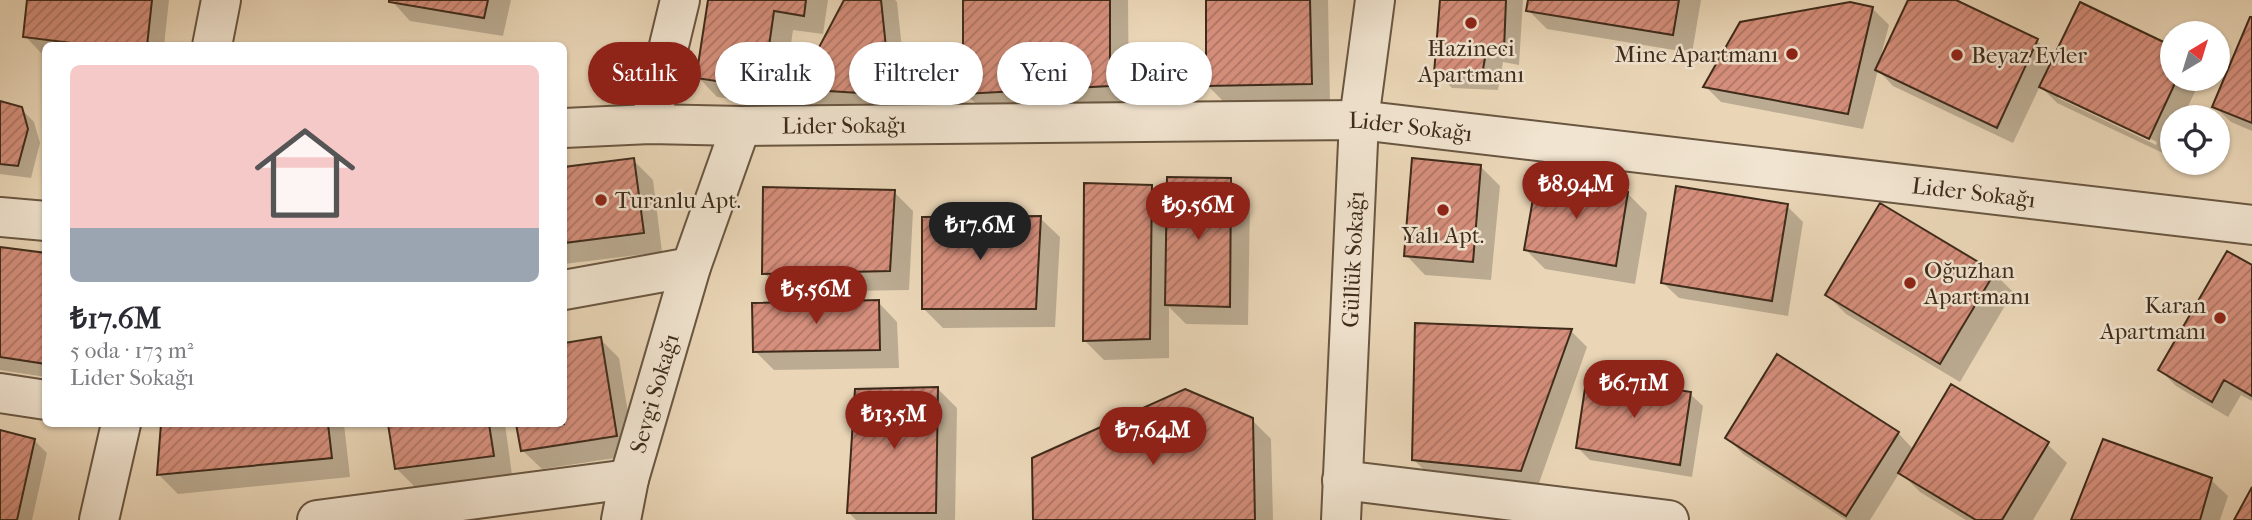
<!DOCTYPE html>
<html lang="tr">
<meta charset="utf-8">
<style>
body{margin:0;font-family:"IM FELL French Canon",serif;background:#f2f2f3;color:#2b2b33;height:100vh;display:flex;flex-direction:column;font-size:26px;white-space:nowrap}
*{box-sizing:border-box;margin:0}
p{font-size:23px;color:#7c7c81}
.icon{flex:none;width:38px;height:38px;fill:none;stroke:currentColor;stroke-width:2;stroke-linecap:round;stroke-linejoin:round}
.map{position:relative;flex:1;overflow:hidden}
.panel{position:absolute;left:42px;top:42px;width:525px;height:385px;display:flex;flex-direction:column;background:#fff;border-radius:10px;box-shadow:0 2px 5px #0004}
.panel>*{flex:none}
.top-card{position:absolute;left:588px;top:42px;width:665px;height:63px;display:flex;gap:14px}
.needle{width:46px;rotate:38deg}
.buttons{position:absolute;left:2160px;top:21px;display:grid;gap:14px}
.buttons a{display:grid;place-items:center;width:70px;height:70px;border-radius:50%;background:#fff;box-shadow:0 2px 5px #0004;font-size:35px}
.price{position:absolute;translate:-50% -60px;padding:0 16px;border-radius:24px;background:#8f2418;color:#fff;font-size:23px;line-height:46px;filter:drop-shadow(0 2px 4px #0008)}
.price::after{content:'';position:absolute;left:50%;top:42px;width:21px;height:16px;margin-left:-10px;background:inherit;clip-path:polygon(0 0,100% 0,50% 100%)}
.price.active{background:#222;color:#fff}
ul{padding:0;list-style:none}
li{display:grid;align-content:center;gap:14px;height:371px;padding:0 28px}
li+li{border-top:2px solid #e1e1e2}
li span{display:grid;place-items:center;height:217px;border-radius:10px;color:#555}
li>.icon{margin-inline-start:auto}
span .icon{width:126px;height:126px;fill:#fffc;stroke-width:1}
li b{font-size:30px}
.tag{padding:0 24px;border-radius:32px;background:#fff;box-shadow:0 2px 5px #0004;font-size:24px;line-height:63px}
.tag.active{background:#8f2418;color:#fff}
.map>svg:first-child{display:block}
.shadow{fill:#0003;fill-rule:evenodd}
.building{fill:url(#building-hatch);stroke:#3e2b1a;stroke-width:2}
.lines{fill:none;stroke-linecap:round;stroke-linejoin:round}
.street-casing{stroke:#695641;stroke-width:42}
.street{stroke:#f1e4d0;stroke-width:38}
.poi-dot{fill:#8f2418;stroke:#f1e4d0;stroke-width:2.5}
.labels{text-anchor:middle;stroke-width:5;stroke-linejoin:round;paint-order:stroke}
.poi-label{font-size:23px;fill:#3e2b1a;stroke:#f1e4d0;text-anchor:start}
.street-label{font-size:23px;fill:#3e2b1a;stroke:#f1e4d0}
</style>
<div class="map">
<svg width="2252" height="520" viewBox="0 0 2252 520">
<defs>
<pattern id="building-hatch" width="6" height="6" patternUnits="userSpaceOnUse" patternTransform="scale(1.75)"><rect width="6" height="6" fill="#d68f7c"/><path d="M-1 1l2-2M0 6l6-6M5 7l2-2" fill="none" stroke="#af7565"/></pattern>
</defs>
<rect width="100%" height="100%" fill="#ead6b7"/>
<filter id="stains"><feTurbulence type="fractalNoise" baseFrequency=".00286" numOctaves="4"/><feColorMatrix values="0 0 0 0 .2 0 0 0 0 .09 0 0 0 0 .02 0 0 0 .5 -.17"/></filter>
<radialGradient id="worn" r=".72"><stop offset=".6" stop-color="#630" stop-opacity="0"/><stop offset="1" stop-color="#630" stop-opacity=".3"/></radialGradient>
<!-- shadow -->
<path class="shadow" d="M29,0h140l-5,46h-118v7h-5l-16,-17z
M391,0h120l-8,36 -93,-15z
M709,0h119l-5,34 -30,-4 -11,76 -65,-9 -19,-20z
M846,0h49l2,2 12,111 -91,-6 -19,-18z
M965,0h163l1,105 -145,7 -19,-19z
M1208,0h120l2,103 -103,2 -19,-19z
M1441,0h82l-4,65 -16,-3 -5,28 -46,-2 -16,-16z
M1529,0h172l-9,53 -145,-24 -19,-19z
M1910,0h42l85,41 18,17 117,21h29l-18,38h-11v23l-7,14 -108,-51 -17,-17 -27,57 -120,-57 -15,-16 -15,59 -142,-27 -16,-16 167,-78 17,17 -9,34zM2058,94l99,48 -1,3 -98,-47z
M2252,19v112l-21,-9 -17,-16z
M0,102l21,7 13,13 6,21 -9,35 -31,-4z
M633,160l20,20 9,72 -98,12v-95z
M1480,166l20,20 -9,94 -66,-5 -19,-20z
M1230,180l20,19 -2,126 -62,-1 -17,-17v51l-65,2 -20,-20 67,-153 17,17z
M894,192l19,19 -4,79 -126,2 -19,-19z
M1627,193l20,20 -12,71 -90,-15 -19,-19z
M1787,206l16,16 -15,94 -109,-18 -17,-16z
M1040,218l20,19 -5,90 -112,1 -19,-19z
M0,249l46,6v122l-46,-7z
M2252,267v134l-11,-6 -13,22 -52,-31 -16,-16z
M1994,273l19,19 -53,90 -114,-68 -19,-19z
M878,302l19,20 2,46 -125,2 -19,-19z
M1417,325l154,6 16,16 -49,139 -108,-10 -16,-16z
M600,339l19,19 16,97 -93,14 -20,-19 -4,-26h46v-79z
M938,389l19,19 -2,112h-99l-8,-8z
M1690,394l13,12 -11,71 -102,-17 -13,-13z
M1252,420l19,19 2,81h-238z
M163,424h181l6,53 -172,17 -19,-19z
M390,424h115l7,51 -96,13 -20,-20z
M0,432l34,8 13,13 -15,67h-32z
M1898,433l16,17 133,-6 20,19 -34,57h-67l-46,-28 -20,-20 -30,48h-24l-103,-66 -16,-16z
M2211,480l17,16 -8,24h-148z"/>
<!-- building -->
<path class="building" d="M27,0h125l-5,46h-51l-73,-9z
M389,0h99l-4,18 -95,-16z
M708,0h98l-2,16 -30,-5 -11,77 -67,-10z
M844,0h37l10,95 -94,-6z
M963,0h147v86l-147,8z
M1206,0h104l2,84 -106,2z
M1440,0h66l-2,50 -17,-3 -5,28 -48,-2z
M1528,0h151l-6,35 -147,-24z
M1908,0h48l82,39 -41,89 -122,-58z
M1850,2l23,5 -25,107 -145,-27 37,-65z
M2080,2l92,44v33h5l-28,60 -110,-52z
M2250,17h2v106l-40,-16z
M55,41l41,5h-42z
M0,101l22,6 6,22 -10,37 -18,-2z
M634,158l10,75 -80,10v-76z
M1412,158l69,7 -8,97 -69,-6z
M1537,176l91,16 -12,74 -92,-16z
M1167,177l64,1 -1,129 -65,-2z
M1084,183l68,2 -2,154 -67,2z
M1676,186l112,18 -16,97 -111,-18z
M763,187l132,3 -5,81 -128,3z
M1880,203l115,69 -55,92 -115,-69z
M1041,216l-5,93h-114v-92z
M0,247l46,6v111l-46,-7z
M2227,251l25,14v131l-28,-16 -12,22 -54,-32z
M879,300l1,50 -127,2 -1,-49z
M1415,323l157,6 -51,142 -109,-11z
M601,337l16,99 -96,15 -5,-27h48v-81z
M1777,354l122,78 -53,84 -121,-78z
M1587,375l104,17 -11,73 -104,-17z
M1951,384l98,58 -47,78h-26l-78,-47z
M938,387l-2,126h-89l8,-124z
M1185,389l68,29 2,102h-222l-1,-62z
M161,424h167l4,34 -175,17z
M388,424h101l5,32 -99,13z
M0,430l35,9 -18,81h-17z
M2103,439l109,39 -12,42h-129z
M2252,487v33h-18z"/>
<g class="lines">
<!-- street casing -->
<g class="street-casing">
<g id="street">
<path d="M212,46l9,-46"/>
<path d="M650,124l30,-124"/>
<path id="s1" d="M564,128l86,-4 91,2 618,-6 893,105"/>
<path d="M0,217l46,4"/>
<path d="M564,290l127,-23"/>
<path d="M0,393l46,7"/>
<path d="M1342,480l327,40"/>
<path d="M99,520l22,-96"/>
<path d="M317,520l312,-41"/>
<path id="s2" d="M621,520l8,-41 62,-212 50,-141"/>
<path id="s3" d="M1341,520l18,-400 16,-120"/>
</g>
</g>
<!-- street -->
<use href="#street" class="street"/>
</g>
<!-- markers -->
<g class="poi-dot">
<circle cx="1471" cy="23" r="7"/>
<circle cx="1792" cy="54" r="7"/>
<circle cx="1957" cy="55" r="7"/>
<circle cx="601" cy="200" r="7"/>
<circle cx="1443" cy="210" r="7"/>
<circle cx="1910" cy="283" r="7"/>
<circle cx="2220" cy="318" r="7"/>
</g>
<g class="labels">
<!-- poi labels -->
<g class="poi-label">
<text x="1471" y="56" text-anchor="middle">Hazineci<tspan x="1471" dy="26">Apartmanı</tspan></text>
<text x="1778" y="62" text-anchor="end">Mine Apartmanı</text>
<text x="1971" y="63">Beyaz Evler</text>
<text x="615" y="208">Turanlu Apt.</text>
<text x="1443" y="243" text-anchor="middle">Yalı Apt.</text>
<text x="1924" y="278">Oğuzhan<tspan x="1924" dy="26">Apartmanı</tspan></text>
<text x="2206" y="313" text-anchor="end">Karan<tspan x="2206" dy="26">Apartmanı</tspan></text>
</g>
<!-- street labels -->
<g class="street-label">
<text dy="8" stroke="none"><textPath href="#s1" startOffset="280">Lider Sokağı</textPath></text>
<text dy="8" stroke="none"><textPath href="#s1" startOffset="847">Lider Sokağı</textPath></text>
<text dy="8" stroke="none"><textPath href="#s1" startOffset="1414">Lider Sokağı</textPath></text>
<text dy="8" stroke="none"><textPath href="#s3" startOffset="261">Güllük Sokağı</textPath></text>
<text dy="8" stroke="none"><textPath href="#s2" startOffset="131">Sevgi Sokağı</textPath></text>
</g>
</g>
<rect width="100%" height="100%" filter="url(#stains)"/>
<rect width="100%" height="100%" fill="url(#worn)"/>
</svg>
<div class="buttons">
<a><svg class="needle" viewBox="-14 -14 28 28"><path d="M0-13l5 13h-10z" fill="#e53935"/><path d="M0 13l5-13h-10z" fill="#7c7c81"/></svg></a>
<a><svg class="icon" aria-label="locate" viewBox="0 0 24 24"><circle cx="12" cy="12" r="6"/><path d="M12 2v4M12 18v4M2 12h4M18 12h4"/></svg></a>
</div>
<b class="price" style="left:1576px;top:221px">₺8.94M</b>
<b class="price" style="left:1198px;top:242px">₺9.56M</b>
<b class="price active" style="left:980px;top:262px">₺17.6M</b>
<b class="price" style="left:816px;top:326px">₺5.56M</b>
<b class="price" style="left:1634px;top:420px">₺6.71M</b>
<b class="price" style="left:894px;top:451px">₺13.5M</b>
<b class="price" style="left:1153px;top:467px">₺7.64M</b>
<div class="top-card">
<a class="tag active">Satılık</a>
<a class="tag">Kiralık</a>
<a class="tag">Filtreler</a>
<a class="tag">Yeni</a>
<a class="tag">Daire</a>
</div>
<section class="panel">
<ul>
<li><span style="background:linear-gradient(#f6c9c9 75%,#9aa5b1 0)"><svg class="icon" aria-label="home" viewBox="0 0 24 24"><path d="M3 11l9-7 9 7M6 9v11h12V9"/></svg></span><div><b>₺17.6M</b><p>5 oda · 173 m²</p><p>Lider Sokağı</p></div></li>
</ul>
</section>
</div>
